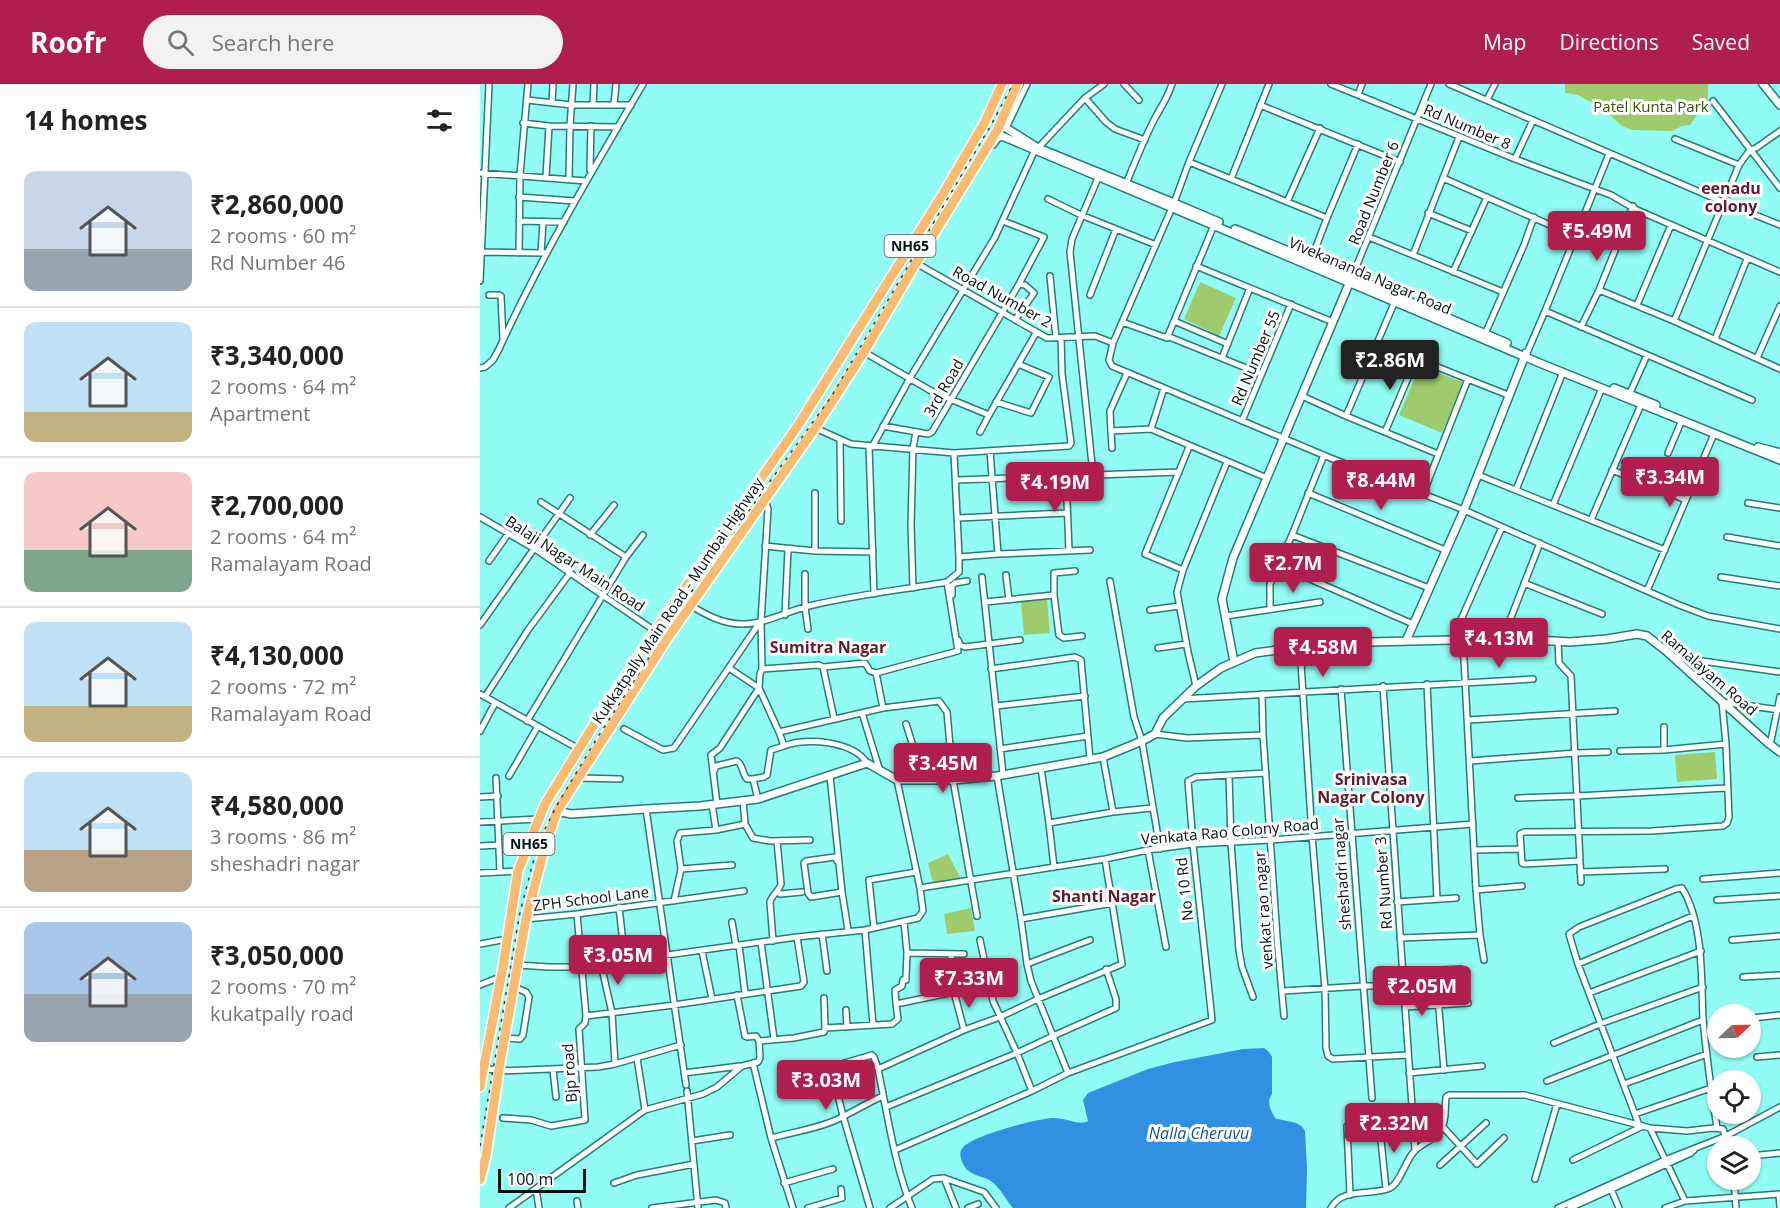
<!DOCTYPE html>
<meta charset="utf-8">
<style>
body{margin:0;font-family:"Open Sans",sans-serif;background:#f2f2f2;color:#222;height:100vh;display:flex;flex-direction:column;font-size:22px;white-space:nowrap}
*{box-sizing:border-box;margin:0}
p{font-size:20px;color:#767676}
.icon{flex:none;width:33px;height:33px;fill:none;stroke:currentColor;stroke-width:2;stroke-linecap:round;stroke-linejoin:round}
.map{position:relative;flex:1;overflow:hidden}
.drawer{display:flex;flex-direction:column;background:#fff;width:480px}
.drawer>*{flex:none}
.needle{width:39px;rotate:68deg}
.controls{position:absolute;left:1227px;top:920px;display:grid;gap:12px}
.controls a{display:grid;place-items:center;width:54px;height:54px;border-radius:50%;background:#fff;box-shadow:0 2px 4px #0004;font-size:30px}
.scale{position:absolute;left:18px;bottom:15px;width:88px;box-sizing:border-box;padding-left:6px;border:3px solid #001210;border-top:0;font-size:16px;line-height:21px;white-space:nowrap;color:#001210;-webkit-text-stroke:4px #fff;paint-order:stroke}
.price{position:absolute;translate:-50% -51px;padding:0 14px;border-radius:6px;background:#b01e4d;color:#fff;font-size:20px;line-height:39px;filter:drop-shadow(0 2px 3px #0008)}
.price::after{content:'';position:absolute;left:50%;top:36px;width:18px;height:14px;margin-left:-9px;background:inherit;clip-path:polygon(0 0,100% 0,50% 100%)}
.price.active{background:#222;color:#fff}
ul{padding:0;list-style:none}
li{display:flex;align-items:center;gap:18px;height:150px;padding:0 24px}
li+li{border-top:2px solid #e0e0e0}
li span{display:grid;place-items:center;flex:none;width:168px;height:120px;border-radius:12px;color:#555}
li>.icon{margin-inline-start:auto}
span .icon{width:72px;height:72px;fill:#fffc;stroke-width:1}
li b{font-size:26px}
h2{display:flex;justify-content:space-between;align-items:center;height:72px;padding:0 24px;font-size:26px}
header{display:flex;align-items:center;gap:36px;box-sizing:border-box;height:84px;padding:0 30px;background:#b01e4d;color:#fff}
header strong{font-size:28px}
nav{display:flex;gap:33px;margin-inline-start:auto;font-size:21px}
.search{width:420px;height:54px;background:#f2f2f2;display:flex;align-items:center;gap:15px;box-sizing:border-box;padding:0 21px;border-radius:33px;color:#767676;font-size:22px}
main{display:flex;flex:1;min-height:0}
.map>svg:first-child{display:block}
.green{fill:#a0cb6c}
.water{fill:#3190e1}
.lines{fill:none;stroke-linecap:round;stroke-linejoin:round}
.minor-casing{stroke:#267c76;stroke-width:8}
.tertiary-casing{stroke:#267c76;stroke-width:10}
.trunk-casing{stroke:#fff;stroke-width:12}
.minor{stroke:#fff;stroke-width:5}
.tertiary{stroke:#fff;stroke-width:7}
.trunk{stroke:#fabc72;stroke-width:9}
.rail{stroke:#214743;stroke-width:1.5;stroke-dasharray:3 6;stroke-linecap:butt}
.labels{text-anchor:middle;stroke-width:6;stroke-linejoin:round;paint-order:stroke}
.shield{fill:#fff;stroke:#4c5958;stroke-width:1.5}
.shield-label{font-size:14px;font-weight:bold;fill:#001210}
.park-label{font-size:15px;fill:#385502;stroke:#fff}
.street-label{font-size:15px;fill:#001210;stroke:#fff}
.neighbourhood-label{font-size:16px;font-weight:bold;fill:#601b2d;stroke:#fff}
.water-label{font-size:16px;font-style:italic;fill:#135489;stroke:#fff}
</style>
<header>
<strong>Roofr</strong>
<div class="search"><svg class="icon" aria-label="search" viewBox="0 0 24 24"><circle cx="10" cy="10" r="6"/><path d="M15 15l6 6"/></svg>Search here</div>
<nav><a>Map</a><a>Directions</a><a>Saved</a></nav>
</header>
<main>
<section class="drawer">
<h2>14 homes<svg class="icon" aria-label="filters" viewBox="0 0 24 24"><path d="M4 7h16M4 17h16"/><circle cx="9" cy="7" r="2"/><circle cx="15" cy="17" r="2"/></svg></h2>
<ul>
<li><span style="background:linear-gradient(#c9d6e8 65%,#9aa5b1 0)"><svg class="icon" aria-label="home" viewBox="0 0 24 24"><path d="M3 11l9-7 9 7M6 9v11h12V9"/></svg></span><div><b>₹2,860,000</b><p>2 rooms · 60 m²</p><p>Rd Number 46</p></div></li>
<li><span style="background:linear-gradient(#bfe0f5 75%,#c2b280 0)"><svg class="icon" aria-label="home" viewBox="0 0 24 24"><path d="M3 11l9-7 9 7M6 9v11h12V9"/></svg></span><div><b>₹3,340,000</b><p>2 rooms · 64 m²</p><p>Apartment</p></div></li>
<li><span style="background:linear-gradient(#f6c9c9 65%,#7fa58c 0)"><svg class="icon" aria-label="home" viewBox="0 0 24 24"><path d="M3 11l9-7 9 7M6 9v11h12V9"/></svg></span><div><b>₹2,700,000</b><p>2 rooms · 64 m²</p><p>Ramalayam Road</p></div></li>
<li><span style="background:linear-gradient(#bfe0f5 70%,#c2b280 0)"><svg class="icon" aria-label="home" viewBox="0 0 24 24"><path d="M3 11l9-7 9 7M6 9v11h12V9"/></svg></span><div><b>₹4,130,000</b><p>2 rooms · 72 m²</p><p>Ramalayam Road</p></div></li>
<li><span style="background:linear-gradient(#bfe0f5 65%,#b9a48a 0)"><svg class="icon" aria-label="home" viewBox="0 0 24 24"><path d="M3 11l9-7 9 7M6 9v11h12V9"/></svg></span><div><b>₹4,580,000</b><p>3 rooms · 86 m²</p><p>sheshadri nagar</p></div></li>
<li><span style="background:linear-gradient(#a9c7e8 60%,#9aa5b1 0)"><svg class="icon" aria-label="home" viewBox="0 0 24 24"><path d="M3 11l9-7 9 7M6 9v11h12V9"/></svg></span><div><b>₹3,050,000</b><p>2 rooms · 70 m²</p><p>kukatpally road</p></div></li>
</ul>
</section>
<div class="map">
<svg width="1300" height="1124" viewBox="0 0 1300 1124">
<rect width="100%" height="100%" fill="#92fdf4"/>
<!-- green -->
<path class="green" d="M1085,0h143v16l-18,25 -8,1 -10,5 -40,-1 -10,-4 -21,-18 -23,-13 -13,-2z
M720,198l36,16 -17,38 -35,-17z
M940,282l45,17 -23,50 -43,-18z
M567,515l3,34 -26,2 -3,-34z
M1235,668l2,27 -40,3 -2,-27z
M468,770l13,25 -28,4 -5,-20z
M491,824l4,23 -28,3 -3,-20z"/>
<!-- water -->
<path class="water" d="M784,964l5,4 3,5v37l-3,6 1,8 5,10c10,4 25,2 30,13l2,38 -1,39h-293c-8,-9 -14,-23 -24,-28 -7,-4 -20,-5 -24,-13 -3,-4 -6,-12 -4,-17 6,-14 76,-31 91,-32 13,-1 27,8 36,3l-5,-21 5,-7 60,-24 27,-7 68,-13z"/>
<g class="lines">
<!-- minor casing -->
<g class="minor-casing">
<path id="minor" d="M644,0l15,16
M789,0l-38,95 96,39 -16,42
M851,0l184,75 96,36 26,15 143,62
M969,0l274,118 57,23
M878,11l4,-11
M605,14l21,24 9,7 30,11
M47,16l45,5h59
M1007,16l8,-16
M1233,17l67,87
M72,19l1,-19
M113,21l1,-21
M134,21l2,-21
M780,21l140,57
M43,39l26,3 69,1
M526,44l21,-44
M1195,55l64,26
M558,64l47,-50 19,-14
M1035,75l18,-39
M709,78l33,-78
M110,86l1,-44
M0,89l106,8
M66,93l3,-51
M963,94l132,58
M89,95l1,-53 3,-42
M751,95l-42,-17 -15,41 -61,140 -4,17 3,6 216,91 136,53 215,95 29,11 72,13
M646,100c9,-22 18,-45 29,-66 6,-11 13,-21 17,-34
M39,113l56,4
M568,115l33,16 75,30
M807,118l33,-74
M948,129l44,18
M847,134l31,-74
M39,137l45,1
M889,153l134,55
M0,168l66,1
M39,169l1,-78 8,-91
M61,169l2,-31
M933,171l46,-118
M436,179l131,75 48,-2 18,7
M716,182l137,56
M973,188l34,-75
M570,192l6,62
M872,193l79,-193
M0,197l9,-197
M1119,206l75,31 106,48
M9,211h10l2,1 2,43
M610,211l26,-66
M1157,221l34,-80
M1065,227l207,89
M535,236l19,-27 -9,-8 -6,-1
M694,237l54,23
M1194,237l65,-156 11,-15 6,-2 24,-17
M642,238l45,16 47,-113
M1101,243l18,-37 34,-84
M1005,250l39,-89 10,-28
M687,252l94,38
M1235,255l32,-80
M897,259l131,52
M384,268l69,40 56,23 47,-82
M1047,269l18,-42 64,-157
M742,274l28,-70
M1277,274l23,-52
M0,284l5,-1 8,-7 6,-11c42,-92 93,-178 144,-265
M647,289l-17,38 1,20 40,-2
M684,304l-13,41 116,49
M1150,309l17,-38
M822,312l44,20 49,-115
M516,318l35,11 18,-36 -31,-13
M866,332l92,38
M762,337l49,-117
M403,342l45,8 4,-2 87,-148 25,-47 -41,-16
M335,344l36,16 103,9 115,-7 2,-3 -9,-69 -1,-36
M631,347l1,17
M500,348l9,-17
M905,348l31,-73
M360,356l1,81
M389,362l5,148
M392,363l38,-69 85,-141 39,-85
M510,367l8,103 92,-4
M474,369l5,104 39,-3
M1188,369l14,-33
M1132,386l74,30
M613,390l-23,-222 2,-13 26,-61
M586,391l3,76
M998,391l187,75
M477,396l222,-8
M1036,406l47,-118
M335,409v58
M828,409l137,57
M943,410l45,-115
M61,418l85,55
M1268,419l32,5
M1073,421l49,-117
M0,433l55,32 120,82
M478,434l109,-5
M1111,436l52,-120
M110,451l24,-30
M812,451l137,53
M1247,453l53,9
M285,462l50,5 58,1
M479,473v15l-12,10 11,69 -82,22 7,35 56,-7 8,11 6,68 24,136
M9,477l19,-27
M798,481l135,59
M703,486l-38,-16 44,-107
M325,490v33l3,22
M526,491l3,25
M502,493l21,197
M1241,493l59,9
M630,497l24,136 8,24 18,108
M1044,499l78,31
M433,504l-2,-63 2,-77 3,-16
M1167,507l67,-157
M472,511v-9l3,-3 12,-2
M574,511v-22l21,-2
M505,518l69,-7 5,40 5,3 18,-2
M210,521c16,10 33,19 52,19 24,0 45,-13 67,-18 45,-11 92,-16 138,-24
M790,525v-25l22,-49 32,-80
M670,526l29,-4
M305,531l3,-66
M746,532l94,-14
M0,541l90,-127
M1023,554l37,-95
M478,556l2,5 5,2 55,-7
M972,556l50,-113
M983,556l13,250 4,45 4,25
M1078,558l1,21 12,13 10,206
M820,563l12,189 13,153 1,59 2,8 5,3 75,-4
M678,564l28,-4
M1194,573l106,15
M343,583l42,-4 5,8 6,2
M249,584l30,20 20,44 5,14 -13,4 -4,25 -3,2 -11,2 5,20
M282,585l57,-4 4,2 11,51
M511,585l84,-12 6,3 9,99
M947,600l10,215
M716,602l-8,-34 -11,-60 6,-22 44,-108
M903,602l32,464
M861,605l31,409
M0,610l99,55
M782,610l1,41 14,202 7,79
M5,613l43,-67 42,-57
M702,615l351,-20
M516,622l89,-10
M382,629l18,58
M988,636l147,-9
M47,637l99,-164 17,-22
M426,640l18,56
M144,645l39,21 11,-2 86,-126
M0,647l15,-28
M299,648l104,-24
M675,650l32,4 76,-3
M1290,661l10,-48
M304,662c22,-9 69,-5 83,17
M520,665l88,-13
M1184,666v-23
M1140,667l44,-1 62,-6
M623,673l10,55
M990,677l106,-8 32,-1
M561,684l8,55
M234,687l2,-5 21,-5c6,3 5,13 10,18h6
M29,692l29,-50
M350,692l12,116 6,38
M749,692l2,66 8,108 3,17 11,30
M16,694l4,94
M99,694l41,1
M0,713l18,-1
M1038,714l59,-2 149,-8
M263,716l2,24 8,14 17,3 40,-1
M232,720l4,26
M237,720l-6,-49 9,-7 39,-60 1,-14 2,-5 -1,-48 7,-112 -3,-9
M166,725l40,276
M0,738l59,-3
M0,762l19,-1
M668,766l18,97
M995,766l46,-1
M357,777l-2,-4 -29,4 -2,2 4,30 3,4 31,-5
M1100,777l-56,3 -2,-1 -2,-29 4,-2 128,-1 71,-5 4,-3 2,-6 -3,-73 -4,-42 58,8
M574,783l-5,-44 64,-11 39,-4
M201,785l-4,-28 3,-8 36,-3 29,-6
M1100,788l85,-3
M0,789l38,-2
M1223,795l77,-6
M440,804l185,-29 43,-9 45,-6 78,-4 202,-16
M996,806l46,-4
M297,808l3,2 22,-2
M1237,816l63,-4
M194,817l7,-32 51,-4
M917,818l59,-4
M139,823l6,54
M46,835l51,-5 167,-23
M541,835l92,-16
M252,838l4,24
M424,838l3,31 57,1
M394,844l-5,-48 47,-8
M385,846l8,95
M342,850l5,37
M920,854l80,-3
M500,856l13,61 24,52 15,38
M1252,856l48,-4
M293,857l-3,-39c2,-7 9,-11 11,-18l-4,-43
M281,858l13,97
M0,860l27,-5
M259,861l6,48
M222,867l10,48
M471,871l3,37 10,38
M121,880l11,49 3,51
M547,880l63,-24
M1098,880l115,-48
M38,881l30,2h33l216,-30 68,-7 53,-12 5,-7 -3,-23 -23,-108
M958,886l1,40 5,60
M922,888l59,-3
M1263,893l37,-2
M0,901l20,-8
M803,907l80,-5h40
M1109,909l112,-42
M257,911l8,41 2,1 9,-1 3,5 35,-3 30,-6 1,-4 67,-4 6,-5 -2,-15 58,-12
M344,914l1,30
M416,920l-1,-14 7,-4 1,-6h3v-3l1,-24
M925,923l63,-4
M366,926l1,17
M106,932l88,-11 127,-19 3,-4 -7,-45
M1272,934l28,-3
M25,954l15,1 3,-4 6,-38 -3,-5 -12,-5
M1074,959l46,-19 103,-37
M1277,973l23,-2
M157,974l8,52
M273,979l18,75 22,70
M4,984l15,3 99,-4 17,-3 66,-19
M73,986l3,27
M204,989l56,-7
M588,989l144,-53 -19,-176 -5,-63 8,-4 70,-4
M929,989l73,-7
M1067,997l156,-61
M1144,1000l83,-30
M1231,1004l6,40
M207,1007l11,117
M406,1023l131,-54 36,-17 -22,-55 -4,-17 -6,-45 -24,-143
M1155,1030l76,-26c-3,-23 -6,-46 -8,-69 -2,-41 1,-95 -21,-131l-6,1 -97,38 -10,7 9,30 61,161
M23,1034l28,2 20,6 34,-6 -6,-91 6,-6 1,-7 -9,-102
M899,1037l7,68
M963,1043l34,37 27,-26
M1170,1044l35,73
M291,1054c22,-6 45,-9 65,-18 17,-8 31,-17 47,-24
M212,1057l38,-6
M415,1066l137,-59 36,-18 -15,-37 63,-28v-9l-10,-30
M1270,1072l30,-3
M1093,1076l70,-34
M960,1081l46,-42
M464,1094l12,30
M1055,1095l22,-75
M1254,1095l2,29
M134,1099l23,-8 57,-11
M304,1099l49,-14
M56,1105l3,19
M1131,1105l8,19
M1299,1110l1,13
M870,1111l-3,-69 5,-3 93,-7
M97,1117l1,7
M29,1124l136,-98 58,-16 14,-7 25,-21 16,-4 2,-4 -1,-17
M172,1124l64,-8 9,3 1,5
M328,1124l34,-10 -1,-9
M390,1124l-27,-92 -12,-49 41,-12 2,2 4,12
M410,1124l43,-29 11,-1 40,14 12,16
M432,1124c-17,-40 -25,-96 -34,-139l86,-39 36,-13 38,-18 84,-35 -17,-105
M488,1124l10,-4
M851,1124c11,-21 40,-12 59,-20 10,-5 15,-26 23,-35 8,-11 26,-13 30,-28 3,-8 2,-19 3,-28l3,-2h76l125,33 37,3 26,-3 10,1 5,17
M1078,1124l107,-48 61,-24 54,-29
M1090,1124l121,-55 3,-3
M1185,1124l20,-7 95,-7"/>
</g>
<!-- tertiary casing -->
<g class="tertiary-casing">
<path id="tertiary" d="M1283,0l17,21
M522,35l4,9 32,20 136,55 45,19
M513,60l4,-6 5,-2 540,228 238,96
M755,145l117,48 155,66
M1134,304l42,17
M1278,363l22,6
M926,557l58,-131 62,-157
M754,578l-12,-63 11,-41 118,-279
M77,727l14,3 75,-5 54,-3 58,-7 109,-36 30,17h56l44,-4 106,-19 39,-16 13,-7 8,-16 33,-32 25,-18 34,-15 75,-10 122,-3 48,-2 70,4 37,-3 30,-5 10,2 18,14 103,93 12,9"/>
</g>
<!-- trunk casing -->
<g class="trunk-casing">
<path id="trunk" d="M0,1003l23,-120 15,-96 27,-67 55,-89 55,-84 144,-207 144,-230 42,-72 17,-38
M0,1096l6,-24 15,-99 25,-138 18,-69 13,-39 110,-172 148,-211 49,-76 52,-89 82,-134 19,-45"/>
</g>
<!-- minor -->
<use href="#minor" class="minor"/>
<!-- tertiary -->
<use href="#tertiary" class="tertiary"/>
<!-- trunk -->
<use href="#trunk" class="trunk"/>
<!-- rail -->
<path class="rail" d="M0,1062l40,-234 14,-53 11,-30 12,-24 37,-62 107,-166 130,-180 160,-272 22,-41"/>
</g>
<g class="labels">
<!-- shield labels -->
<g class="shield">
<rect x="404.5" y="151" width="51" height="22" rx="4.5"/>
<rect x="23.5" y="749" width="51" height="22" rx="4.5"/>
</g>
<g class="shield-label">
<text x="430" y="167">NH65</text>
<text x="49" y="765">NH65</text>
</g>
<!-- park labels -->
<g class="park-label">
<text x="1171" y="28">Patel Kunta Park</text>
</g>
<!-- street labels -->
<g class="street-label">
<text transform="translate(987 43) rotate(23)" y="5">Rd Number 8</text>
<text transform="translate(894 109) rotate(-68)" y="5">Road Number 6</text>
<text transform="translate(890 192) rotate(23)" y="5">Vivekananda Nagar Road</text>
<text transform="translate(522 213) rotate(29)" y="5">Road Number 2</text>
<text transform="translate(776 274) rotate(-67)" y="5">Rd Number 55</text>
<text transform="translate(464 304) rotate(-60)" y="5">3rd Road</text>
<text transform="translate(95 480) rotate(33)" y="5">Balaji Nagar Main Road</text>
<text transform="translate(198 517) rotate(-56)" y="5">Kukkatpally Main Road - Mumbai Highway</text>
<text transform="translate(1229 589) rotate(41)" y="5">Ramalayam Road</text>
<text transform="translate(750 748) rotate(-5)" y="5">Venkata Rao Colony Road</text>
<text transform="translate(862 790) rotate(-94)" y="5">sheshadri nagar</text>
<text transform="translate(904 799) rotate(-94)" y="5">Rd Number 3</text>
<text transform="translate(705 805) rotate(-96)" y="5">No 10 Rd</text>
<text transform="translate(111 815) rotate(-7)" y="5">ZPH School Lane</text>
<text transform="translate(784 826) rotate(-94)" y="5">venkat rao nagar</text>
<text transform="translate(90 989) rotate(-94)" y="5">Bjp road</text>
</g>
<!-- neighbourhood labels -->
<g class="neighbourhood-label">
<text x="1251" y="110">eenadu<tspan x="1251" dy="18">colony</tspan></text>
<text x="348" y="569">Sumitra Nagar</text>
<text x="891" y="701">Srinivasa<tspan x="891" dy="18">Nagar Colony</tspan></text>
<text x="624" y="818">Shanti Nagar</text>
</g>
<!-- water labels -->
<g class="water-label">
<text x="719" y="1055">Nalla Cheruvu</text>
</g>
</g>
</svg>
<div class="controls">
<a><svg class="needle" viewBox="-14 -14 28 28"><path d="M0-13l5 13h-10z" fill="#e53935"/><path d="M0 13l5-13h-10z" fill="#767676"/></svg></a>
<a><svg class="icon" aria-label="locate" viewBox="0 0 24 24"><circle cx="12" cy="12" r="6"/><path d="M12 2v4M12 18v4M2 12h4M18 12h4"/></svg></a>
<a><svg class="icon" aria-label="layers" viewBox="0 0 24 24"><path d="M12 4l9 5-9 5-9-5zM3 14l9 5 9-5"/></svg></a>
</div>
<div class="scale">100 m</div>
<b class="price" style="left:1117px;top:178px">₹5.49M</b>
<b class="price active" style="left:910px;top:307px">₹2.86M</b>
<b class="price" style="left:1190px;top:424px">₹3.34M</b>
<b class="price" style="left:901px;top:427px">₹8.44M</b>
<b class="price" style="left:575px;top:429px">₹4.19M</b>
<b class="price" style="left:813px;top:510px">₹2.7M</b>
<b class="price" style="left:1019px;top:585px">₹4.13M</b>
<b class="price" style="left:843px;top:594px">₹4.58M</b>
<b class="price" style="left:463px;top:710px">₹3.45M</b>
<b class="price" style="left:138px;top:902px">₹3.05M</b>
<b class="price" style="left:489px;top:925px">₹7.33M</b>
<b class="price" style="left:942px;top:933px">₹2.05M</b>
<b class="price" style="left:346px;top:1027px">₹3.03M</b>
<b class="price" style="left:914px;top:1070px">₹2.32M</b>
</div>
</main>
